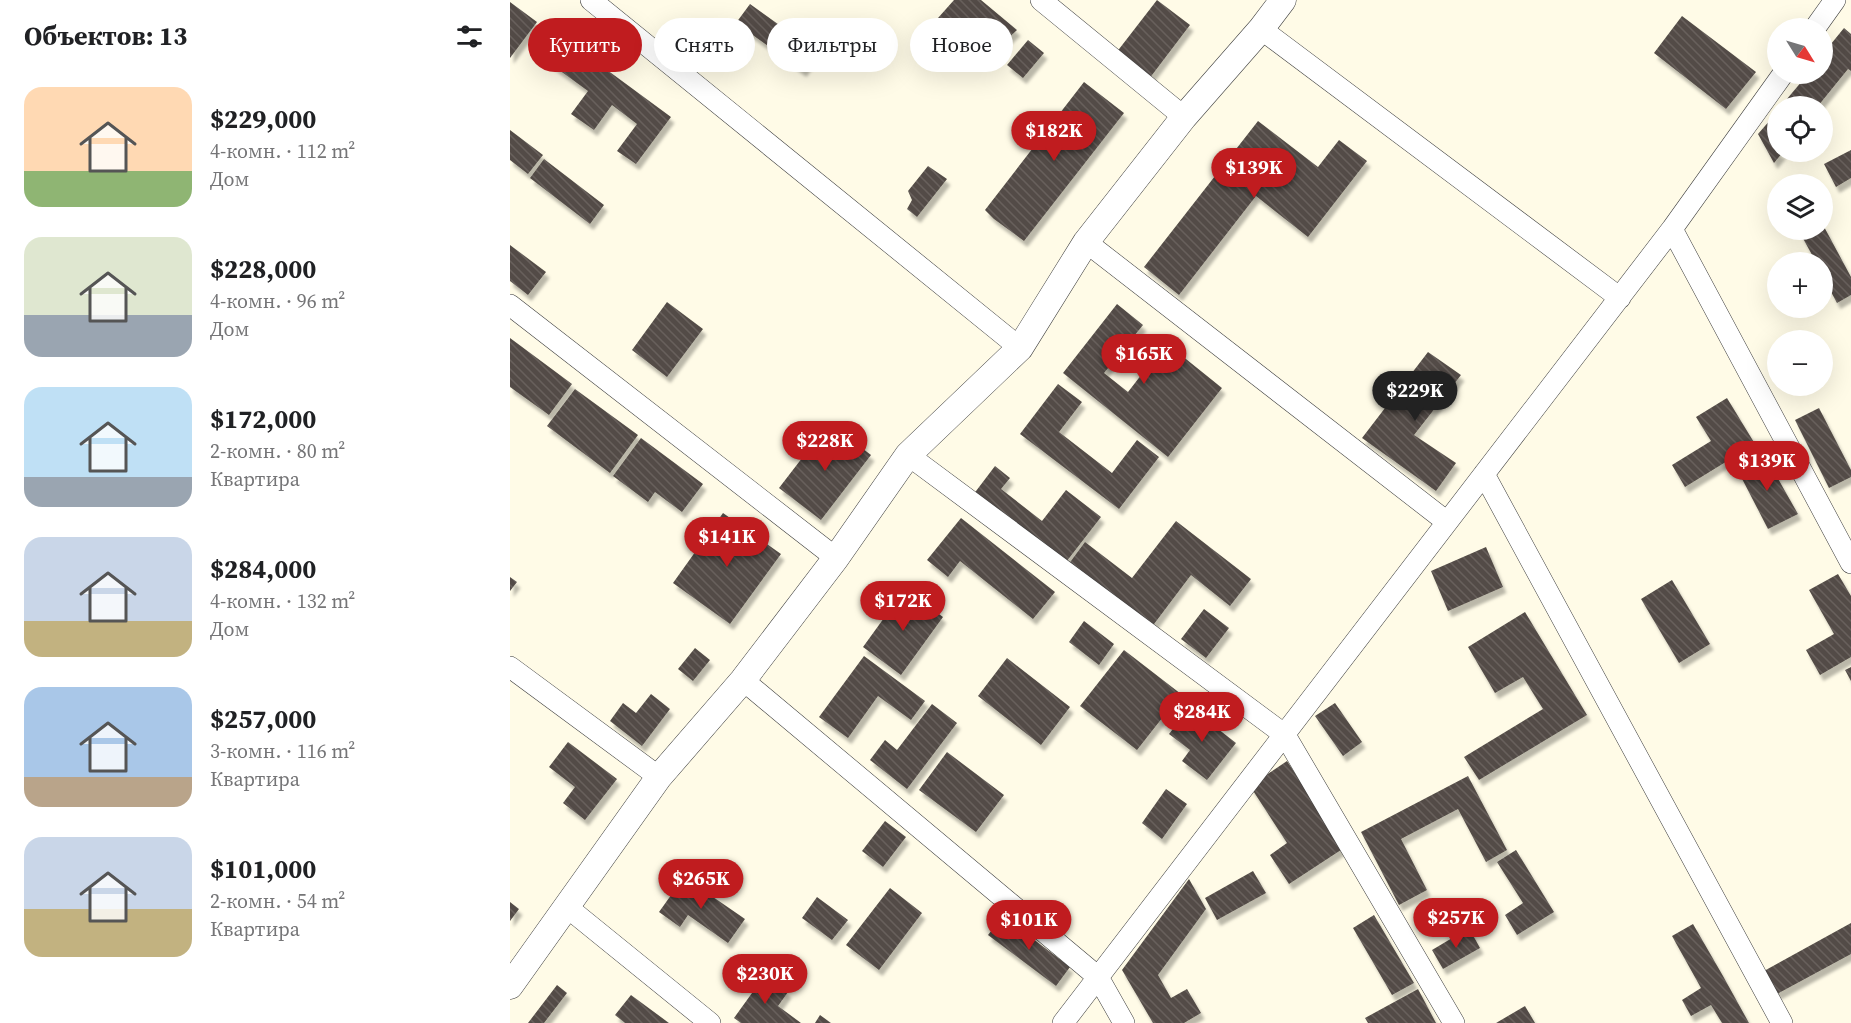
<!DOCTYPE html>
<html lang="ru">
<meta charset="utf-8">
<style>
body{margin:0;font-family:"Source Serif 4",serif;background:#f2f2f2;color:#202124;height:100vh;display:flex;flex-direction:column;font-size:22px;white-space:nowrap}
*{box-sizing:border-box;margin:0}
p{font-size:20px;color:#757577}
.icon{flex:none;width:33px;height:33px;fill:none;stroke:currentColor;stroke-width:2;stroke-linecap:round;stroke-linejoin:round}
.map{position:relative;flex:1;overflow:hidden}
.details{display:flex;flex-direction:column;background:#fff;width:510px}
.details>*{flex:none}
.banner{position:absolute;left:18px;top:18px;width:570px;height:54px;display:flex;gap:12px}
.needle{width:39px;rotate:127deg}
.tools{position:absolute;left:1257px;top:18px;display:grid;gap:12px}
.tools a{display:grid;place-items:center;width:66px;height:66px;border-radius:50%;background:#fff;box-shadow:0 6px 24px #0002;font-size:30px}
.price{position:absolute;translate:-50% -51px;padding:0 14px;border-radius:21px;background:#c01c1f;color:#fff;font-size:20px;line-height:39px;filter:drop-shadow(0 2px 3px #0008)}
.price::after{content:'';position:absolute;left:50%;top:36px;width:18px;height:14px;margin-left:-9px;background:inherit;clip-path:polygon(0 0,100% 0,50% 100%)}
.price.active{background:#222;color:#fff}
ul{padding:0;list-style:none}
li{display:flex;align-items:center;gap:18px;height:150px;padding:0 24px}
li span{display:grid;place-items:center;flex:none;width:168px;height:120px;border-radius:18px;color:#555}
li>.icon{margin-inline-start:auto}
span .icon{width:72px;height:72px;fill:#fffc;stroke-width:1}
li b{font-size:26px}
h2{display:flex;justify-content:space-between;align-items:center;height:72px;padding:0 24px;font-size:26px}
.tag{padding:0 21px;border-radius:27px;background:#fff;box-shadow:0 6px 24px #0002;font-size:21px;line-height:54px}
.tag.active{background:#c01c1f;color:#fff}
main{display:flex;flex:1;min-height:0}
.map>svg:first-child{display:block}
.building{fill:url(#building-back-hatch);filter:url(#shadow)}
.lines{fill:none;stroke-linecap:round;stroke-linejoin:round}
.minor-casing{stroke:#3d3d3d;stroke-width:22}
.tertiary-casing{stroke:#3d3d3d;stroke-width:27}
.minor{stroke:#fff;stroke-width:21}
.tertiary{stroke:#fff;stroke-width:26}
</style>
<main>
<section class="details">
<h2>Объектов: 13<svg class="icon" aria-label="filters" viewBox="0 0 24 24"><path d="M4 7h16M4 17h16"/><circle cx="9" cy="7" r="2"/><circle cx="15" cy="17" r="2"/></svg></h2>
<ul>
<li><span style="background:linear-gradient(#ffd9b3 70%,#8fb573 0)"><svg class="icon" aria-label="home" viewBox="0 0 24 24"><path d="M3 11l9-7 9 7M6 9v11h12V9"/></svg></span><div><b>$229,000</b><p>4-комн. · 112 m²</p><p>Дом</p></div></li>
<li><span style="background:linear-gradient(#dfe7d0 65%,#9aa5b1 0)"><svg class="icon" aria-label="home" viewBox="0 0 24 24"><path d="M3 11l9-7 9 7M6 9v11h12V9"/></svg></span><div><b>$228,000</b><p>4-комн. · 96 m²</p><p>Дом</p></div></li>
<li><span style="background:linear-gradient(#bfe0f5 75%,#9aa5b1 0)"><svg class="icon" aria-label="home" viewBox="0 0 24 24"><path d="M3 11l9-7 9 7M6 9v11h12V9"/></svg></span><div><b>$172,000</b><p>2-комн. · 80 m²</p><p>Квартира</p></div></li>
<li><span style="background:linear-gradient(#c9d6e8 70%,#c2b280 0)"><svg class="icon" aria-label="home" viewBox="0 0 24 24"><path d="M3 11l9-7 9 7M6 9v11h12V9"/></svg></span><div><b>$284,000</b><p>4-комн. · 132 m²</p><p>Дом</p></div></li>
<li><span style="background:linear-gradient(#a9c7e8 75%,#b9a48a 0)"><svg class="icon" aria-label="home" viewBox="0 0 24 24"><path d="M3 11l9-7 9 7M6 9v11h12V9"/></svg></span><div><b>$257,000</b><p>3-комн. · 116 m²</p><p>Квартира</p></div></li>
<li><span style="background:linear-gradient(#c9d6e8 60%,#c2b280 0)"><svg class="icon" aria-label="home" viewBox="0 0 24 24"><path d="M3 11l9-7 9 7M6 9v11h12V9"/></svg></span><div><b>$101,000</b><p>2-комн. · 54 m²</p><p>Квартира</p></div></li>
</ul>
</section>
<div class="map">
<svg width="1341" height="1023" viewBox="0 0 1341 1023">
<defs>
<pattern id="building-back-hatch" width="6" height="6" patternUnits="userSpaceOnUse" patternTransform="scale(1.5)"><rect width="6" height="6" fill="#534c46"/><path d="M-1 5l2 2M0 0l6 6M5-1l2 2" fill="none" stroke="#67615c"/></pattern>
<filter id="shadow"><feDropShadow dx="3.5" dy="6" stdDeviation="1.5" flood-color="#0004"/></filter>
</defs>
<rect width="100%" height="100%" fill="#fffbe7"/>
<!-- building -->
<path class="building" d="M444,0h27l36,30 -16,15 -33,-27 -22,21 -16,-12z
M647,0l33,25 -41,54 -33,-26z
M0,2l27,20 -27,36z
M240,4l67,48 -14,19 -67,-48z
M1172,16l74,56 -30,37 -72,-56z
M1334,28l7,6v37l-3,-2 -30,37h-37l27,-32h14v-19z
M44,31l117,86 -35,47 -19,-13 20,-27 -25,-19 -18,25 -23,-16 17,-23 -51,-37z
M518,40l16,13 -21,25 -16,-13z
M574,82l40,31 -100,128 -30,-22 -9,-9z
M1268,111v41h5l-9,11 -16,-29z
M748,121l60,46 21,-27 28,21 -59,76 -52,-41 -77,99 -35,-28z
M0,130l33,25 -15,19 -18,-14z
M1341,150v28l-15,9 -12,-23z
M34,159l60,46 -14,19 -60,-46z
M418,166l19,13 -30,38 -10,-8 5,-9 -4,-9z
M1312,223l29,54v18l-14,8 -15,-28v-13h-6l-16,-29 6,-3h16z
M0,245l36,27 -18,23 -18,-14z
M157,302l36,27 -36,48 -35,-27z
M607,304l26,21 -39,48 24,19 38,-49 56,45 -54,69 -105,-84z
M0,338l62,46 -23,31 -39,-28z
M918,352l33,23 -47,60 42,28 -20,28 -74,-53z
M548,384l24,18 -23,30 53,41 25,-33 22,17 -40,52 -99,-75z
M65,389l63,46 -28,38 -63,-47z
M1217,398l28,46 -70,43 -13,-22 39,-24 -15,-24z
M1309,408l32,62v7l-22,11 -34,-68z
M319,423l42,32 -50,65 -42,-32z
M131,438l62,46 -21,28 -27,-20 -7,10 -35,-26z
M1254,454l34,60 -30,15 -31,-60z
M485,466l15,12 -9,11 41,32 24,-31 35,27 -38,49 -90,-71z
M213,513l58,41 -51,70 -57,-41z
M451,518l94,74 -22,27 -73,-58 -12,16 -21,-17z
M666,521l75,58 -21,27 -39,-31 -43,57 -83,-63 20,-27 47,36z
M976,547l17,40 -55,24 -17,-40z
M1328,574l13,22v61l-31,18 -14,-25 28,-16 -25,-44z
M0,577l7,5 -7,9z
M1162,580l38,64 -31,19 -38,-64z
M395,589l38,28 -42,58 -38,-28z
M694,609l25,19 -23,30 -25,-19z
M1015,612l62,103 -108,65 -15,-23 79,-48 -20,-32 -28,16 -27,-46z
M574,621l30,23 -15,21 -30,-23z
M185,648l15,12 -17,21 -15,-12z
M614,650l57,44 -44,56 -57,-44z
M354,656l61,45 -14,19 -33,-24 -30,42 -29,-21z
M497,658l63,49 -29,38 -63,-49z
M1341,667v14l-6,-11z
M141,694l19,15 -28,37 -32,-25 13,-18 13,10z
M825,703l27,39 -19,14 -28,-40z
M422,704l25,19 -50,66 -37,-29 15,-20 12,10z
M680,707l46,36 -29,37 -25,-19 8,-11 -21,-16z
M58,742l49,37 -32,41 -22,-17 12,-16 -26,-20z
M437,752l57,43 -28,37 -57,-42z
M777,761l57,87 -55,36 -19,-29 17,-12 -37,-57z
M958,776l39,74 -21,12 -28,-53 -57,30 26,51 -28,15 -38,-73z
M656,789l21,15 -25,35 -20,-16z
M375,821l21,16 -23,30 -21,-16z
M1006,850l38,62 -37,23 -12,-20 18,-12 -26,-41z
M743,871l13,22 -49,27 -12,-22z
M174,877l61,42 -17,24 -40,-28 -8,12 -21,-15z
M679,879l17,30 -48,66 13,23 16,-9 14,24 -17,10h-31l-31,-53z
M380,888l32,25 -43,57 -33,-25z
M307,897l31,23 -16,20 -30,-22z
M0,902l9,7 -9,12z
M864,915l40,68 -22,12 -39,-67z
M493,916l67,51 -14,19 -68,-51z
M1341,923v31l-74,40 -13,-23z
M1183,924l30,52 26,47h-27l-11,-18 -20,11 -9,-16 19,-12 -29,-52z
M959,928l11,20 -37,21 -11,-19z
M255,975l23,17 -10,14 23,17h-60l-7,-5z
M47,985l10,8 -23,30h-16z
M908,989l18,34h-68l-3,-5z
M121,995l38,28h-44l-10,-8z
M1015,1006l10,17h-39z
M310,1015l11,8h-16z"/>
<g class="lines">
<!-- minor casing -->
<g class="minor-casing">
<path id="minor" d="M81,0l429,348
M531,0l143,117
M1305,28l20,-28
M751,29l359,269
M1162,229l179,334
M576,242l361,280
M0,305l326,253
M398,455l377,280 169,288
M974,474l298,549
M0,667l149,110
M233,680l355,297 26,46
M57,907l143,116
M553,1023l609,-794 111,-155"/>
</g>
<!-- tertiary casing -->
<g class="tertiary-casing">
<path id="tertiary" d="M0,986l149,-209 84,-97 93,-122 72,-103 112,-107 66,-106 98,-125 77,-88 22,-29"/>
</g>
<!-- minor -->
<use href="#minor" class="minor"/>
<!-- tertiary -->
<use href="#tertiary" class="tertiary"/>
</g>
</svg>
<div class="tools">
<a><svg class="needle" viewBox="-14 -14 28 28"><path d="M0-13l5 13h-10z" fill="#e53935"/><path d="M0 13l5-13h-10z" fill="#757577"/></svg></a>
<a><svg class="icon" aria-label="locate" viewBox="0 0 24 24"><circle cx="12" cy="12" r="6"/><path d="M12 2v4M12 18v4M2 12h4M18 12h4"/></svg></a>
<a><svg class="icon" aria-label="layers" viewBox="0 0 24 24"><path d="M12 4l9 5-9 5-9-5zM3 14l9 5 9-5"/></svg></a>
<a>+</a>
<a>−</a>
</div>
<b class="price" style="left:544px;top:162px">$182K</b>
<b class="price" style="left:744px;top:199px">$139K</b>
<b class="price" style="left:634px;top:385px">$165K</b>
<b class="price active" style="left:905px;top:422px">$229K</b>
<b class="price" style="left:315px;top:472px">$228K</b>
<b class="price" style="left:1257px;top:492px">$139K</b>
<b class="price" style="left:217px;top:568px">$141K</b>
<b class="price" style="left:393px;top:632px">$172K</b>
<b class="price" style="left:692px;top:743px">$284K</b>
<b class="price" style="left:191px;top:910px">$265K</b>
<b class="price" style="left:946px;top:949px">$257K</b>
<b class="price" style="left:519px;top:951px">$101K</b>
<b class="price" style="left:255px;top:1005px">$230K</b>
<div class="banner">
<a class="tag active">Купить</a>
<a class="tag">Снять</a>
<a class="tag">Фильтры</a>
<a class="tag">Новое</a>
</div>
</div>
</main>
